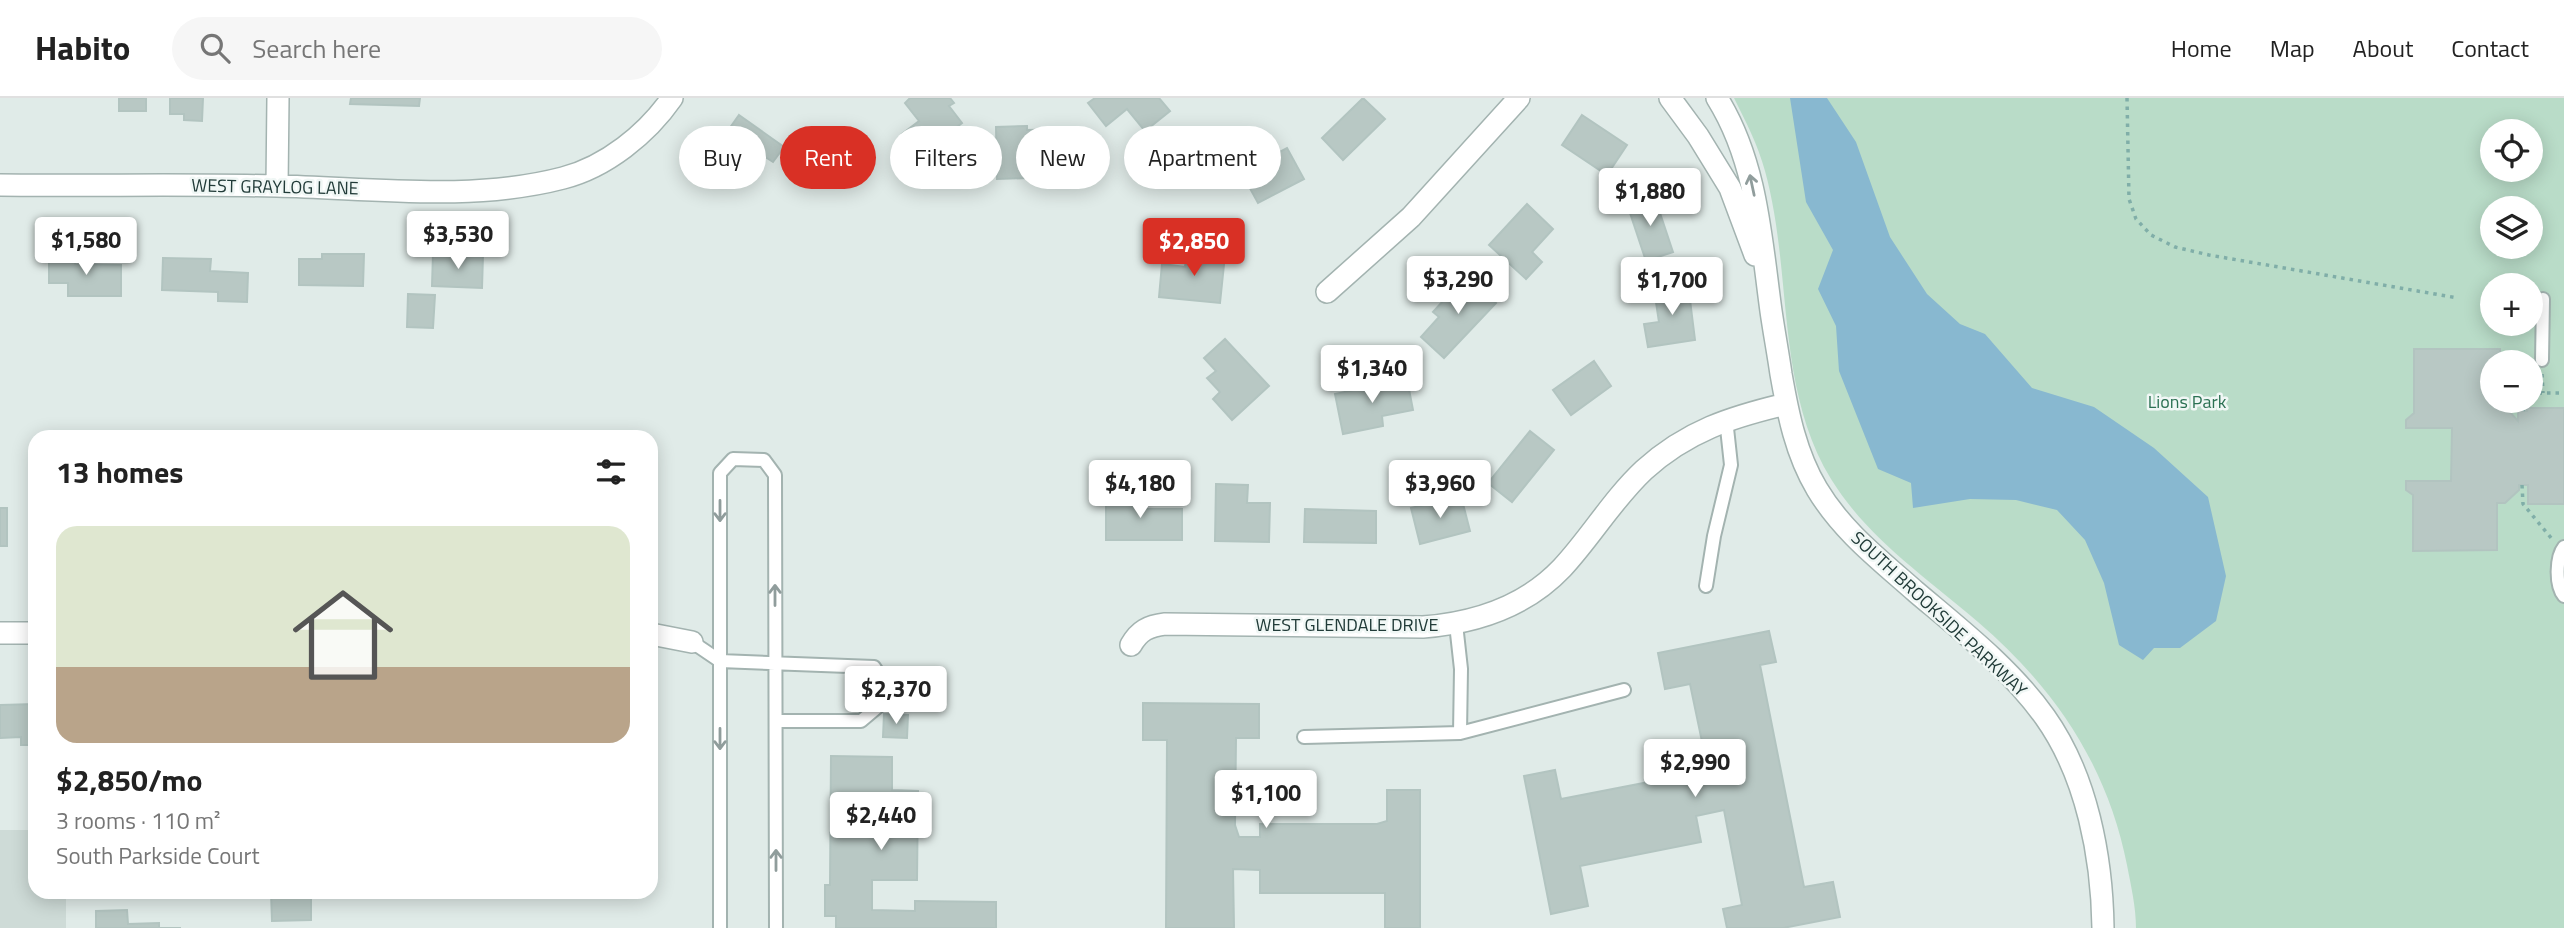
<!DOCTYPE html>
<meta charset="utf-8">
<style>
body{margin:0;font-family:"Titillium Web",sans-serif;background:#f6f6f6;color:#222;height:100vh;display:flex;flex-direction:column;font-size:26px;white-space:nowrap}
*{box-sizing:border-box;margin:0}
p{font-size:23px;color:#767676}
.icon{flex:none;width:38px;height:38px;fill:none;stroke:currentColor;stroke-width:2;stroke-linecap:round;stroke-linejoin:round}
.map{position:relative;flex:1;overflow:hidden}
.details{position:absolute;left:28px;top:332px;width:630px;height:469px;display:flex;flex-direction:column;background:#fff;border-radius:21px;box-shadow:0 4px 18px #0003}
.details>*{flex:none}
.hud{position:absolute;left:679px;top:28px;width:665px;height:63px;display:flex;gap:14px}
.buttons{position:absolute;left:2480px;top:21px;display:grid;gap:14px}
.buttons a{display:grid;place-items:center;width:63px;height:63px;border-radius:50%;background:#fff;box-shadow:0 4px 18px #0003;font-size:35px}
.price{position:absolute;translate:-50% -60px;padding:0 16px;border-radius:7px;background:#fff;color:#222;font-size:23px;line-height:46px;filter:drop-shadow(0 2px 4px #0008)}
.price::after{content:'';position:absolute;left:50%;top:42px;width:21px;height:16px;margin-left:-10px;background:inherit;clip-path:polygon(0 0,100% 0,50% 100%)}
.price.active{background:#d93025;color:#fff}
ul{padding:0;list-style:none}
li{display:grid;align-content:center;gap:14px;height:371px;padding:0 28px}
li span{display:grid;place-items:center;height:217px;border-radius:21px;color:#555}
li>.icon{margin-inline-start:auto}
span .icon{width:126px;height:126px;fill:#fffc;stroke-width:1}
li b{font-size:30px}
h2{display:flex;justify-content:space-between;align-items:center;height:84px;padding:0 28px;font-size:30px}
.tag{padding:0 24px;border-radius:32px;background:#fff;box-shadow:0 4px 18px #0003;font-size:24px;line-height:63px}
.tag.active{background:#d93025;color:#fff}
header{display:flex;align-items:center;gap:42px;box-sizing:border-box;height:98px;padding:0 35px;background:#fff;border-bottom:2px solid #e0e0e0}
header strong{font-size:33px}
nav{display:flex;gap:38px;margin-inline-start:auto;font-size:24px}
.search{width:490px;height:63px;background:#f6f6f6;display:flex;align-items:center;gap:18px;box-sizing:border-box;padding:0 24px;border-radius:38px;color:#767676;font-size:26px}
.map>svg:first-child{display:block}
.built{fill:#cedbd7}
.green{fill:#b9dcc8;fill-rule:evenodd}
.water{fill:#88b8d0}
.building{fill:#b8c8c4;stroke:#b2c4c0;stroke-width:2}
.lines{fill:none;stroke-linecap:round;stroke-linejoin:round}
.service-casing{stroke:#a3b3b0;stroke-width:16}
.minor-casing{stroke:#a3b3b0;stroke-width:24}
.path{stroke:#80aea8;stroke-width:3.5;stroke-dasharray:3.5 5;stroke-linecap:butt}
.service{stroke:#fff;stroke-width:12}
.minor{stroke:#fff;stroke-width:21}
.oneway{stroke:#909d9c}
.labels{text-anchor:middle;stroke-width:5;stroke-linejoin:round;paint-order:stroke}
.street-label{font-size:18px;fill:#213b38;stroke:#f0f7f5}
.park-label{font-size:18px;fill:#2b7153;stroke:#f0f7f5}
</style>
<header>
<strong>Habito</strong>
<div class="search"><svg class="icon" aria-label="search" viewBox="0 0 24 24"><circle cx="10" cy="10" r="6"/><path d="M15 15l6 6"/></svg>Search here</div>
<nav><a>Home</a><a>Map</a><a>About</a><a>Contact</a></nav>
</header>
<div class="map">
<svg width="2564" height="830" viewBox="0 0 2564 830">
<rect width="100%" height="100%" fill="#e0ebe8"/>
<!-- built -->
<path class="built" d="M0,732h35v62l31,1v35h-66z"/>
<!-- green -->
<path class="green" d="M1734,0h830v830h-428c0,-21 -5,-42 -9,-63 -20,-100 -72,-177 -149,-243 -52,-45 -110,-83 -147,-143 -56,-92 -38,-207 -66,-308 -7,-26 -19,-49 -31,-73zM2492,33h38v39h-38zM2492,110h38v39h-38zM2492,187h38v39h-38zM2492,264h38v39h-38z"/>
<!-- water -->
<path class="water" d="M1790,0h37l29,44 34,95 37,57 33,30 25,10 47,54 62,19 60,41 54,49 18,79 -10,45 -36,27h-26l-11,12 -24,-15 -15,-62 -19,-43 -28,-30 -41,-10 -46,-1 -57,9 -2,-25 -33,-14 -39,-98 -3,-45 -18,-37 15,-39 -27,-48z"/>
<!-- building -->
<path class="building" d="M119,0h27v13h-27z
M170,0h33l-1,23 -18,-1v-6h-14z
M351,0h69l-1,8 -69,-2z
M910,0h40l4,5 -5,3 13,17 -43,33 -17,-22 17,-13 -14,-18z
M1095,0h64l11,13 -25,20 -18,-22 -21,17 -18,-23z
M1363,0l22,21 -42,41 -21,-22z
M739,17l45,32 -11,15 -14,-9 -22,31 -31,-22z
M1582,17l45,30 -20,30 -45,-30z
M1027,28v4l34,-1 1,28 -35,1 1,20 -31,1 -1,-52z
M1287,50l17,31 -46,24 -17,-31z
M1654,97l19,57 -27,9 -19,-57z
M1527,106l26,25 -21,23 10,10 -16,17 -37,-34z
M1187,153l38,4 -5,48 -61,-6 3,-33 23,3z
M322,156h42l-1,32 -64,-1v-26h23z
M433,156l50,1 -1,33 -50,-2z
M49,158h26v8l46,1v31h-53v-13h-19z
M163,160l48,1 -1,12 38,2 -1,29 -29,-1v-9l-56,-2z
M1466,178l30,27 -52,55 -23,-21 18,-20 -6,-5z
M1688,186l7,56 -47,7 -4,-23 15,-2 -5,-33z
M408,196l27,1 -2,33 -26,-1z
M1225,241l44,47 -37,34 -19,-21 7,-7 -13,-14 9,-7 -12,-13z
M2414,251h86v13h-8v39h7v8h8l11,12v-10h9v-3h37v96h-36v-19h-9v5l-14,13h-8v47l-84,1v-56l-7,-5v-9h45l1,-53h-46v-8l8,-7z
M1594,263l17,25 -40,29 -18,-25z
M1407,281l6,31 -31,6 1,10 -40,8 -8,-40z
M1530,333l24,19 -42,52 -24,-19z
M1216,386l32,1 -1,18h23l-1,39 -54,-1z
M1106,395h31v16h45v31h-76z
M1461,398l9,35 -50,13 -9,-36z
M0,410h7v38h-7z
M1305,411l71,2v32l-72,-1z
M1769,533l7,31 -16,3 44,222 29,-5 7,35 -57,11h-56l-4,-19 19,-4 -18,-95 -28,6 5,26 -121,24 8,40 -37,8 -27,-138 31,-6 6,29 124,-24 3,10 22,-5 -20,-96 -25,5 -7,-36z
M1143,605l116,1v34h-23l-1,87 4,12h21v-13h117l10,-3v-31h33v138h-35v-35h-125v-23l-27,-1 1,59h-68l1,-188h-24z
M35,606v41h-14v-8l-21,1v-33z
M884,616l24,1 -1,23 -24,-1z
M831,658l61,1v33l26,1 -1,89h-45v30l43,1v-10l81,1v26h-160v-12h-11v-31h5z
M271,794h40v28l-39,1z
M127,812l1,14 31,-1v5h22h-85v-17z"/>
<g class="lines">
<!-- service casing -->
<g class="service-casing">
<path id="service" d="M2542,262l1,-61
M2564,449c-8,10 -9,38 0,49
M1706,488l8,-50 17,-71 -5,-46
M1456,526l5,45 -1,64 164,-43
M692,544l28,19 154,6 8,12 -2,26 -19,16h-85
M1304,639l156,-4
M720,830v-455l13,-14 31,1 11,15 1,453"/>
</g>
<!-- minor casing -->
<g class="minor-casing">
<path id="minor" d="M1670,0l28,38 32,52 25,67
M1717,0c40,64 44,140 54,213 3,21 7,42 10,63 7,40 15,80 36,115 25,42 63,71 99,103 45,38 94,76 129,125 42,59 57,140 58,211
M0,87c92,1 185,-1 277,1 93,2 194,16 286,-8 43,-11 84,-44 109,-80
M277,88l1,-88
M1327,194l84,-75 108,-119
M0,535h35
M651,536l41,8
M1131,547c8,-14 17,-19 34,-21l258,3c51,-4 102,-20 139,-59 29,-31 50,-68 82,-98 43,-39 87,-53 142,-66"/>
</g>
<!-- path -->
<path class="path" d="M2127,0l2,101 7,20 15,16 24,12 34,8 249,43
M2542,276l1,19
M2530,295h34
M2523,313l1,-10
M2522,387l1,19 29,35"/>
<!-- service -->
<use href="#service" class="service"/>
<!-- minor -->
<use href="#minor" class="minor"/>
</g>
<!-- one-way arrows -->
<defs><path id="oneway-shaft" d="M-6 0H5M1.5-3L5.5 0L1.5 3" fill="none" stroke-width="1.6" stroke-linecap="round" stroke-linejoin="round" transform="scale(1.75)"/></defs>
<g class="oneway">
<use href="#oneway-shaft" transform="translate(1752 87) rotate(-102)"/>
<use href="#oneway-shaft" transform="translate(720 413) rotate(90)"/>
<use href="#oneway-shaft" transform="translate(775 497) rotate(-90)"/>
<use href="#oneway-shaft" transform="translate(720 641) rotate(90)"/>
<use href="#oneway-shaft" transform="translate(776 762) rotate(-90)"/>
</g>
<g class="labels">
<!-- street labels -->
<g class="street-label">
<text transform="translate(275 89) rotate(1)" y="6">WEST GRAYLOG LANE</text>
<text transform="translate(1939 516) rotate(43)" y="6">SOUTH BROOKSIDE PARKWAY</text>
<text x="1347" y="533">WEST GLENDALE DRIVE</text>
</g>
<!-- park labels -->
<g class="park-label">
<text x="2187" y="310">Lions Park</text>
</g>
</g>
</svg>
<div class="buttons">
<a><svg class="icon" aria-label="locate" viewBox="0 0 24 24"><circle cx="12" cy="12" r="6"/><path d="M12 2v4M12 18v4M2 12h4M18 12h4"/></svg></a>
<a><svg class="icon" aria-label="layers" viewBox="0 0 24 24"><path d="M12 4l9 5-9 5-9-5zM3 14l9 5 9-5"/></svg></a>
<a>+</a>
<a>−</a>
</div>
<b class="price" style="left:1650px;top:130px">$1,880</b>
<b class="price" style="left:458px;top:173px">$3,530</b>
<b class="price" style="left:86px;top:179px">$1,580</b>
<b class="price active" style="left:1194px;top:180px">$2,850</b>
<b class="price" style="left:1458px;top:218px">$3,290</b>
<b class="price" style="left:1672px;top:219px">$1,700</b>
<b class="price" style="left:1372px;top:307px">$1,340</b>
<b class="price" style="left:1140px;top:422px">$4,180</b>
<b class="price" style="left:1440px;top:422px">$3,960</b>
<b class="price" style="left:896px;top:628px">$2,370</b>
<b class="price" style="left:1695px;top:701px">$2,990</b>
<b class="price" style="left:1266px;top:732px">$1,100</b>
<b class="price" style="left:881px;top:754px">$2,440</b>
<div class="hud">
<a class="tag">Buy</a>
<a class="tag active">Rent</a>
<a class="tag">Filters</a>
<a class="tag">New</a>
<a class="tag">Apartment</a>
</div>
<section class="details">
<h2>13 homes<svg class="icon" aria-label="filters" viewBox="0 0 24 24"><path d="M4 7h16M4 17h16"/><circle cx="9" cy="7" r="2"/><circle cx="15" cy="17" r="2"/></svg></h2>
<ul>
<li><span style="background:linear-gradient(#dfe7d0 65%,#b9a48a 0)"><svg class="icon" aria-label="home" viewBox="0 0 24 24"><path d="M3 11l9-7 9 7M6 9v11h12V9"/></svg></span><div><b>$2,850/mo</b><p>3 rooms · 110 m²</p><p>South Parkside Court</p></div></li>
</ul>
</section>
</div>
